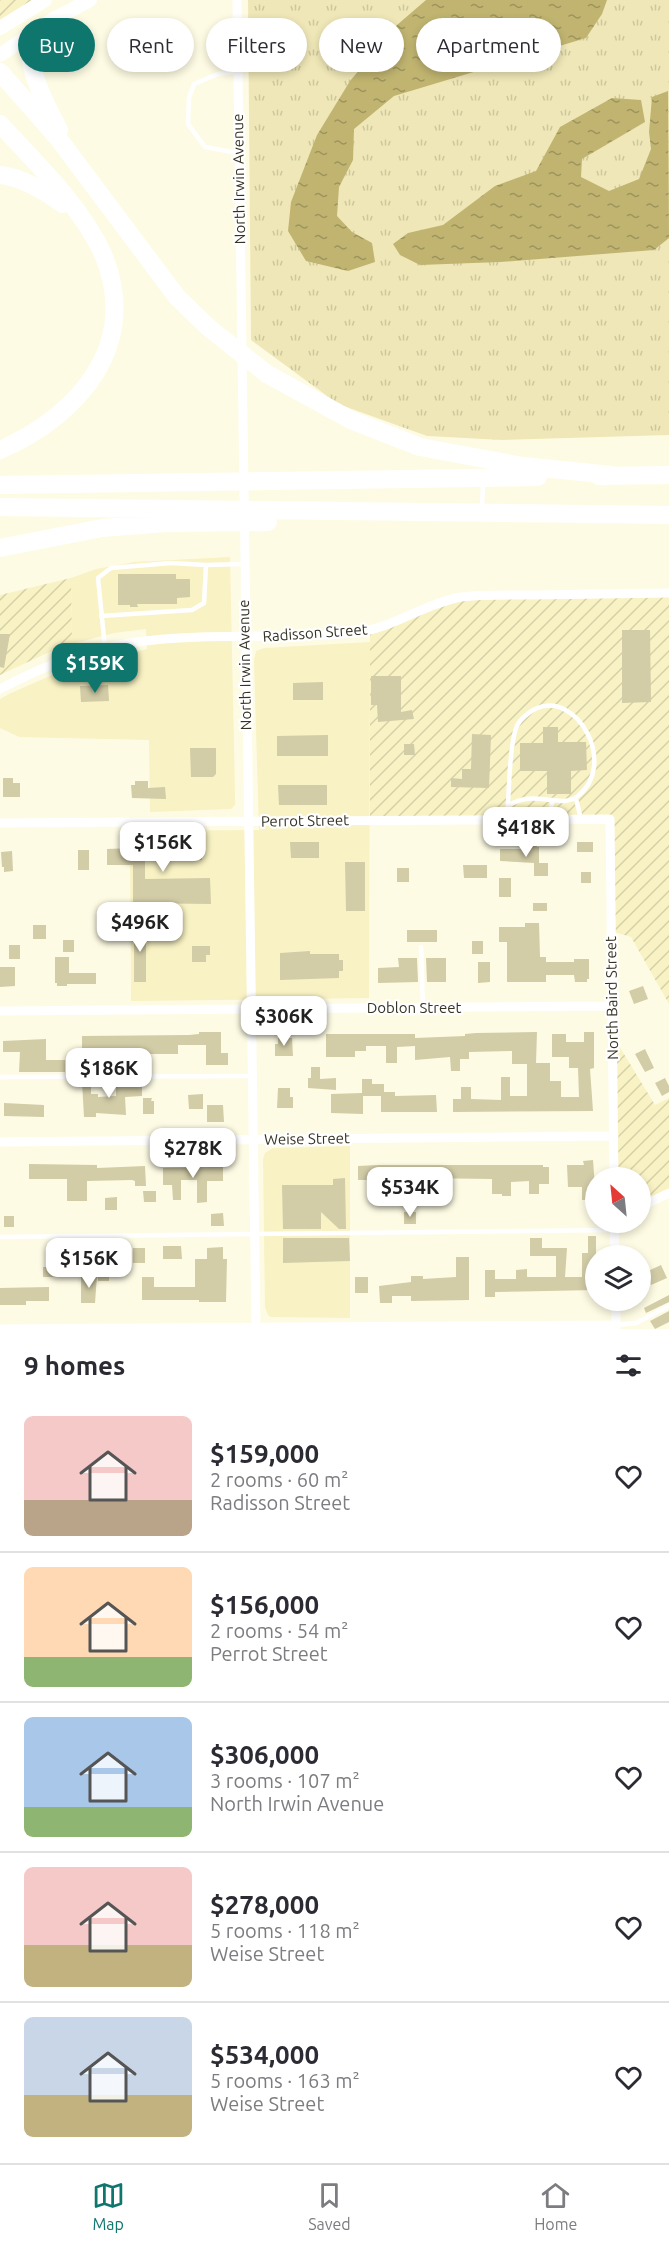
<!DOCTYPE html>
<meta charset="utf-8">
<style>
body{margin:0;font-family:Ubuntu,sans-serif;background:#f7f7f7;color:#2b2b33;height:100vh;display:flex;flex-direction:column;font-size:22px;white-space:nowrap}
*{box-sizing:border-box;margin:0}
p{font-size:20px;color:#7c7c81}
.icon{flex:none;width:33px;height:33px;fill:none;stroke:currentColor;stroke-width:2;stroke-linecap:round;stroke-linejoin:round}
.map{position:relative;height:1329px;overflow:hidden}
.details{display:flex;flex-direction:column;background:#fff;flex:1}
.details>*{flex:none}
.top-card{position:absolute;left:18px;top:18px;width:633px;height:54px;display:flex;gap:12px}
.needle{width:39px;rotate:333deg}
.buttons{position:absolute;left:585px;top:1167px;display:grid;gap:12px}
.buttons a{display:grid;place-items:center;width:66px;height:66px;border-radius:50%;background:#fff;box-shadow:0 3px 9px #0003;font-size:30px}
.price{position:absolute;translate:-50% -51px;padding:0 14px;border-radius:12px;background:#fff;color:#222;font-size:20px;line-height:39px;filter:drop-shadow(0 2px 3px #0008)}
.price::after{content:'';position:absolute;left:50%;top:36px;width:18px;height:14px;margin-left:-9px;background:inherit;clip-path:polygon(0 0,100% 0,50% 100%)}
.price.on{background:#0f766e;color:#fff}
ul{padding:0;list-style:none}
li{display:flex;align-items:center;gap:18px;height:150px;padding:0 24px}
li+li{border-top:2px solid #e1e1e2}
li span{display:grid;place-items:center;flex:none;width:168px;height:120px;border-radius:9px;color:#555}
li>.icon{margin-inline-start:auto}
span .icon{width:72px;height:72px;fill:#fffc;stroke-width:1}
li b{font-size:26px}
h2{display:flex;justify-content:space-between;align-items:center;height:72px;padding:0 24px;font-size:26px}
.chip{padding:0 21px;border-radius:27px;background:#fff;box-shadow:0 3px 9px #0003;font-size:21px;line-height:54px}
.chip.on{background:#0f766e;color:#fff}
.tab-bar{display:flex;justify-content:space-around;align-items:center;height:84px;border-top:2px solid #e1e1e2;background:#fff;font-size:16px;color:#7c7c81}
.tab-bar a{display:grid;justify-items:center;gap:3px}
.tab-bar .on{color:#0f766e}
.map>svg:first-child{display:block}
.built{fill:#f9f2c4}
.industrial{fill:url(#industrial-furrows)}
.park{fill:url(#park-tufts)}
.water{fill:url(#water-ripples)}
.building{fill:#d2cca7}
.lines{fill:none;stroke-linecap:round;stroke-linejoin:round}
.lane{stroke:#fff;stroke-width:4.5}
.street{stroke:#fff;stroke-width:9}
.secondary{stroke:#fff;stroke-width:14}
.highway{stroke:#fff;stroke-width:18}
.labels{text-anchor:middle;stroke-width:4.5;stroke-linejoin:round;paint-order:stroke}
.street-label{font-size:15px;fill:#363325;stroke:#fff}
</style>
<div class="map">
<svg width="669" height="1329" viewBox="0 0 669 1329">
<defs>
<pattern id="industrial-furrows" width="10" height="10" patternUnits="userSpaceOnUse" patternTransform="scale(1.5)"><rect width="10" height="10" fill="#f9f2c4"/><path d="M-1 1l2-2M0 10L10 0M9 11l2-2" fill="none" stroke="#d6d0a8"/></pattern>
<pattern id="park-tufts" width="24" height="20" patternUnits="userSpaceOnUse" patternTransform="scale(1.5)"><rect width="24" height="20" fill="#efe7b7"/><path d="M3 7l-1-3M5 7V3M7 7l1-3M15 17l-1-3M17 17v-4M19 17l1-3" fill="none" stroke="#cec79d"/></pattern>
<pattern id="water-ripples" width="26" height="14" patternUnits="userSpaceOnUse" patternTransform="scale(1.5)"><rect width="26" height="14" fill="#c0b470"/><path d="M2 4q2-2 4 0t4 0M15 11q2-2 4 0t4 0" fill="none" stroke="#9d935c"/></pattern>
</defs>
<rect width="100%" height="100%" fill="#fefbe4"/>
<!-- built -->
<path class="built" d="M230,557l5,238v10l-4,4 -81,3 -1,-72 -130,-3 -19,-9v-29l11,-6 66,-29 70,-15 -1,-20 -32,4 -42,11 -1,-66 25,-9 38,-7z
M370,642l-1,356 -238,3 -1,-170 129,-1 -5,-170 2,-9 8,-3z
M350,1146v172l-79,-1 -3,-2 -3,-8 -2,-148 2,-6 8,-5z"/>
<!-- industrial -->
<path class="industrial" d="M0,0h33l-33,21z
M71,578l1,66 -27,10 -45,21v-80z
M669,593v411l-38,-67 -20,-6 -2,-112 -239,2v-190l75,-30z
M613,1036l42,69 14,-7v95l-28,14 -1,-29 -26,-1z"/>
<!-- park -->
<path class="park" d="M248,0h421v435l-167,5 -75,-4 -89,-32 -87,-64z"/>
<!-- water -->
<path class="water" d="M426,0h181l-5,14 -16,24 -192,58 -40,33 -1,31 -14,27 -2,29 15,16 20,11 3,19 -27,9 -42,-10 -18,-30 3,-29 26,-67 33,-54 47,-56z
M668,91l1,147 -15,12 -154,12 -80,3 -20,-10 -7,-11 15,-11 35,-8 52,-39 41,-15 24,-44 52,-29 29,2 4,22 -63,37 -1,18 28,14 30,-12 12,-30 -2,-17 3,-35z"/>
<!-- building -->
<path class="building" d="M118,574h58v5h14v18l-13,1v6h-40l1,3h-8v-2h-12z
M622,630h28l1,72 -29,1z
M0,634h10l-6,34 -4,-1z
M371,676h30v36l11,-2 2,9 -36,3 -1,-17h-6z
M323,682v18h-30v-17z
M108,685l1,16 -28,1 -1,-16z
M543,727h15v15h28l1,28 -16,1v23h-24v-23h-27v-28h23z
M472,734l19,1 -2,53 -38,-1v-9l11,1v-10h9z
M328,735v21h-51v-20z
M404,744h10l1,11h-11z
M190,748h26v26l-3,3h-22z
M3,778h10v5h7v14h-17z
M135,781h13v7l17,-1 1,12 -34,-1 -1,-13h4z
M278,785h49v20h-48z
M202,842v18l-57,1v18l65,-1 1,26 -78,-1v-38h-26v-16l26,-1v-5z
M290,842h29v16h-28z
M577,842h16v10h-16z
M522,844l15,1v2h2v16h-3h12v13h-14v-13l-34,-2v-12h22z
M78,850h11v20h-11z
M12,851l1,20 -9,1v-5h-2l-1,-15z
M345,862h20v49h-19z
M463,865h24v13h-23z
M397,868h12v14h-12z
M581,872h10v11h-10z
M499,878h12v19h-12z
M533,903h14v8h-14z
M525,923h14l1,34h6v5h28v-3h15v20h-2v3h-12l-1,-7h-28v7h-39v-40h-8v-15h26z
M134,924h12v58h-12z
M33,925h13v14h-13z
M407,930h30v12h-30z
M63,940h11v12h-11z
M472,941h11v13h-11z
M9,945h11v14h-11z
M192,946h18v9h-4v7h-14z
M310,951v3h29v6h4v11h-4v7l-59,2v-27z
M55,957h14v16h27v11h-29v2h-10v-3h-2z
M398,958h19l1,24 -40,1v-15l21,-1z
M426,958h20v24h-19z
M478,962h12v20l-12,1z
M0,967h15v19l-15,1z
M643,986l5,13 -14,5 -5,-13z
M199,1032h22v21h7v12h-22v-20h-28v9h-96v-18l107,-1 10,-1z
M537,1032l-1,31h14v18h11v16h18l-1,-29h-9v-11h-17v-23h14v8h18v-10h10v36l-4,1 3,42 -140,1v-13h8v-12h10v12l30,1v-23h9v19h17v-32h-15v-13l-43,1v7h-9v12h-9l-1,-14 -35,3v-14l-18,1v16h-11v-17h-20v5h-11v6h-29v-23h89v4l50,-2v-2l11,-1z
M278,1038h14l1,18h-18v-12h3z
M46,1039v21h19v12h-46l1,-20h-17v-11z
M645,1049l9,19 -9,4 -10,-18z
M311,1067h9v12l16,-1v12l-28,-2v-10h3z
M665,1078l4,8v6l-7,4 -7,-13z
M362,1079h10v5h12v8h11v4l41,-1 1,17h-56v-16h-18v18l-32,-1v-19l31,-1z
M116,1081h13v3h13v12l-17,1 1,18 -30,-2v4h-12l-2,-35h9v12h7v3l18,-1z
M278,1088h12v9h3v11h-16z
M203,1094v15h-14l-1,-14z
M143,1098h9l-1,3h3v13h-11z
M4,1103l40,2v12l-40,-1z
M207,1105h16l1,17h-17z
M593,1160l2,27h-3v13h-10v-13h-14l-1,-22h17l-1,-4z
M210,1163h13v18h-16v21l-10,1v-23h-16v20h-8l-1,-15h-9v-17l47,-1z
M29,1164l68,1v3l48,-2 1,20h-11v-5l-3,-1 -45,1v20h-20v-22h-38z
M378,1165h165v2h6v17h-10v10h-10v-13l-18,1v14h-9v-2h-10v-15l-70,-1v4h-24v12h-12v-14h-28v-14z
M345,1178l1,51h-7l-18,-17v17h-38l-1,-44h51v-6z
M143,1191h13v11h-12z
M117,1197v13h-12v-12z
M404,1212h12v12h-12z
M223,1213l1,13h-13v-12z
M4,1216h10v11h-10z
M588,1236h8v54l-101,2v5h-10v-27h10v9h21v-9l11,-1v8h29v-21h-26v-18h12v10h25l-2,29h17v-24h6z
M283,1238h66l1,23 -67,2z
M55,1246h9v13h11v4h2v14h-34v-10h12z
M163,1246h18l1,13h-19z
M223,1247v12h4l-1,43h-27v-2h-57v-23h12v10h41v-28h12v-11z
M133,1248h12v15h-12z
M456,1257h13v43l-58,1v-5h-19v7h-12l-1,-17 32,-4v-6h12v3l33,-2z
M98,1260h11v21h-11z
M661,1265l6,13 -16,7 -5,-9 4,-2 -2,-3z
M81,1275h16l-2,28h-14z
M355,1277h13v16h-13z
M49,1287v14h-23v4h-26v-17z
M669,1295v7l-23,11 -2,-5z
M669,1311v11l-14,7 -5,-8z"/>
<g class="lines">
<!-- lane -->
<path class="lane" d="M238,71l-20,3 -24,10 -5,14 -1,26 17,23 33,6
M482,508l1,-25
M101,616l91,-6 12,-7 2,-38 38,-1
M105,648l-7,-70 13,-10 60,-5 35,2
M576,799l5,20
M548,819l5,-19
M507,820c2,-21 2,-81 11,-96 4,-7 10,-11 17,-15 42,-20 83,55 43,87 -17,14 -45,-8 -70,10
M421,947l2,61
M0,1077l252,-1
M0,1237l615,-7
M616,1325l20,-2 33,-17"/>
<!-- street -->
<path class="street" d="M237,0l19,1329
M0,689c43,-23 88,-40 136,-47 72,-10 146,-2 218,-9 38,-4 69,-29 107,-36 23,-3 48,-2 72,-2 45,-1 91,-1 136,-2
M0,823l610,-4 4,359
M0,1011l612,-5
M0,1142l614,-6
M640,1207l29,-14
M614,1222l1,34
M616,1300v29
M0,1329l616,-4"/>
<!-- secondary -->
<path class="secondary" d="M0,28l45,-28
M0,55l52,-35 38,-20"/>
<!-- highway -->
<path class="highway" d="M32,33c-9,30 13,70 27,97
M0,72l58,66 119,159 31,30 59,47 84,46 69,27 102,19 89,9
M0,124c35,38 80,81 102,128 40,91 -22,163 -102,198
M0,175c24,3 44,16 63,29
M599,476l70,-1
M0,485l538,-8
M0,507l669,8
M0,548l102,-20 63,-5 103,-1"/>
</g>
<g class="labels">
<!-- street labels -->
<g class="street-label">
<text transform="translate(239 179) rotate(-91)" y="5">North Irwin Avenue</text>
<text transform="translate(315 633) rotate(-4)" y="5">Radisson Street</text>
<text transform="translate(245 665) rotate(-91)" y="5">North Irwin Avenue</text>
<text transform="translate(305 821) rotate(-1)" y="5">Perrot Street</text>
<text transform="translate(612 998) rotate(-91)" y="5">North Baird Street</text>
<text x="414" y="1013">Doblon Street</text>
<text transform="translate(307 1139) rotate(-1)" y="5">Weise Street</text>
</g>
</g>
</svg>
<div class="buttons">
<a><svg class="needle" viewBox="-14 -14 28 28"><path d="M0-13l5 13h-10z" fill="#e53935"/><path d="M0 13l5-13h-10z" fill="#7c7c81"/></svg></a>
<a><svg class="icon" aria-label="layers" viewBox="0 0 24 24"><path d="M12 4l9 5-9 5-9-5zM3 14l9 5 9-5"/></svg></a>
</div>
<b class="price on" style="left:95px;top:694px">$159K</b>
<b class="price" style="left:526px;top:858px">$418K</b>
<b class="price" style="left:163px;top:873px">$156K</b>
<b class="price" style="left:140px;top:953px">$496K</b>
<b class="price" style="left:284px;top:1047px">$306K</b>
<b class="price" style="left:109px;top:1099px">$186K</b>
<b class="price" style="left:193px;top:1179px">$278K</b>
<b class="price" style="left:410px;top:1218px">$534K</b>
<b class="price" style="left:89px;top:1289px">$156K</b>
<div class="top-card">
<a class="chip on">Buy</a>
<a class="chip">Rent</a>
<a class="chip">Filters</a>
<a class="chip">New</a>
<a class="chip">Apartment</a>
</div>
</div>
<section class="details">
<h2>9 homes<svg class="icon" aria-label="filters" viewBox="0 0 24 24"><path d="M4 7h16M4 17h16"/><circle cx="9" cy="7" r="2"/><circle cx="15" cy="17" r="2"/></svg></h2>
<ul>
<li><span style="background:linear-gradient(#f6c9c9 70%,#b9a48a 0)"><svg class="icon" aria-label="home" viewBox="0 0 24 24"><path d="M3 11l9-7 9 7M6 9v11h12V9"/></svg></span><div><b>$159,000</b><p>2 rooms · 60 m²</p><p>Radisson Street</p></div><svg class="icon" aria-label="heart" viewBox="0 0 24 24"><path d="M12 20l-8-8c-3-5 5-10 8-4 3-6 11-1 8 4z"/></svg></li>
<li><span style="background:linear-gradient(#ffd9b3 75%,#8fb573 0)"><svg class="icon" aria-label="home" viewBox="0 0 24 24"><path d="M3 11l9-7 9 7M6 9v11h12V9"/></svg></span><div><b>$156,000</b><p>2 rooms · 54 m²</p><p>Perrot Street</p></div><svg class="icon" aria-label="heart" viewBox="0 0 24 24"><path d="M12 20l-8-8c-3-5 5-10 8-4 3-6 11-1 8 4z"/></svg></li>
<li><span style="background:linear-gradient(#a9c7e8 75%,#8fb573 0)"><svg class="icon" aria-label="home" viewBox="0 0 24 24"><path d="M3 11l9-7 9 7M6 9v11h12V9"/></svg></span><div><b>$306,000</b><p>3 rooms · 107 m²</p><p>North Irwin Avenue</p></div><svg class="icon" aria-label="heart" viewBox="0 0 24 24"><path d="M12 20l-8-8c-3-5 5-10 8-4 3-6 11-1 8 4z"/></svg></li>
<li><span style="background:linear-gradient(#f6c9c9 65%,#c2b280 0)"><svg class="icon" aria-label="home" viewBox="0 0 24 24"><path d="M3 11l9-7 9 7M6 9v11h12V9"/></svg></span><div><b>$278,000</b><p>5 rooms · 118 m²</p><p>Weise Street</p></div><svg class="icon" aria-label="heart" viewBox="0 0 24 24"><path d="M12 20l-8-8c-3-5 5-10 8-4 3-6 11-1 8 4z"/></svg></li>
<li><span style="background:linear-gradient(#c9d6e8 65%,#c2b280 0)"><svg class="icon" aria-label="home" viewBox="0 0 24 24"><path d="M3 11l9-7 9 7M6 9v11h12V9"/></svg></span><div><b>$534,000</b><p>5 rooms · 163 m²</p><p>Weise Street</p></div><svg class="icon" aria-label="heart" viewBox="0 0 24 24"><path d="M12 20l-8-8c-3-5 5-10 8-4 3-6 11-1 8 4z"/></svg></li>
</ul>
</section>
<nav class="tab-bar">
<a class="on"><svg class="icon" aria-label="map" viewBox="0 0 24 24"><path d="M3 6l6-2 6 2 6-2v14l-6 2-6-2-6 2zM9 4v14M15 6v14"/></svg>Map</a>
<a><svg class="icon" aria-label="saved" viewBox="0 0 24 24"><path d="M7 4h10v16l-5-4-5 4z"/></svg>Saved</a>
<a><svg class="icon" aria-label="home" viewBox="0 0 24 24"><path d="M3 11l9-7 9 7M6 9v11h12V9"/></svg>Home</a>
</nav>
